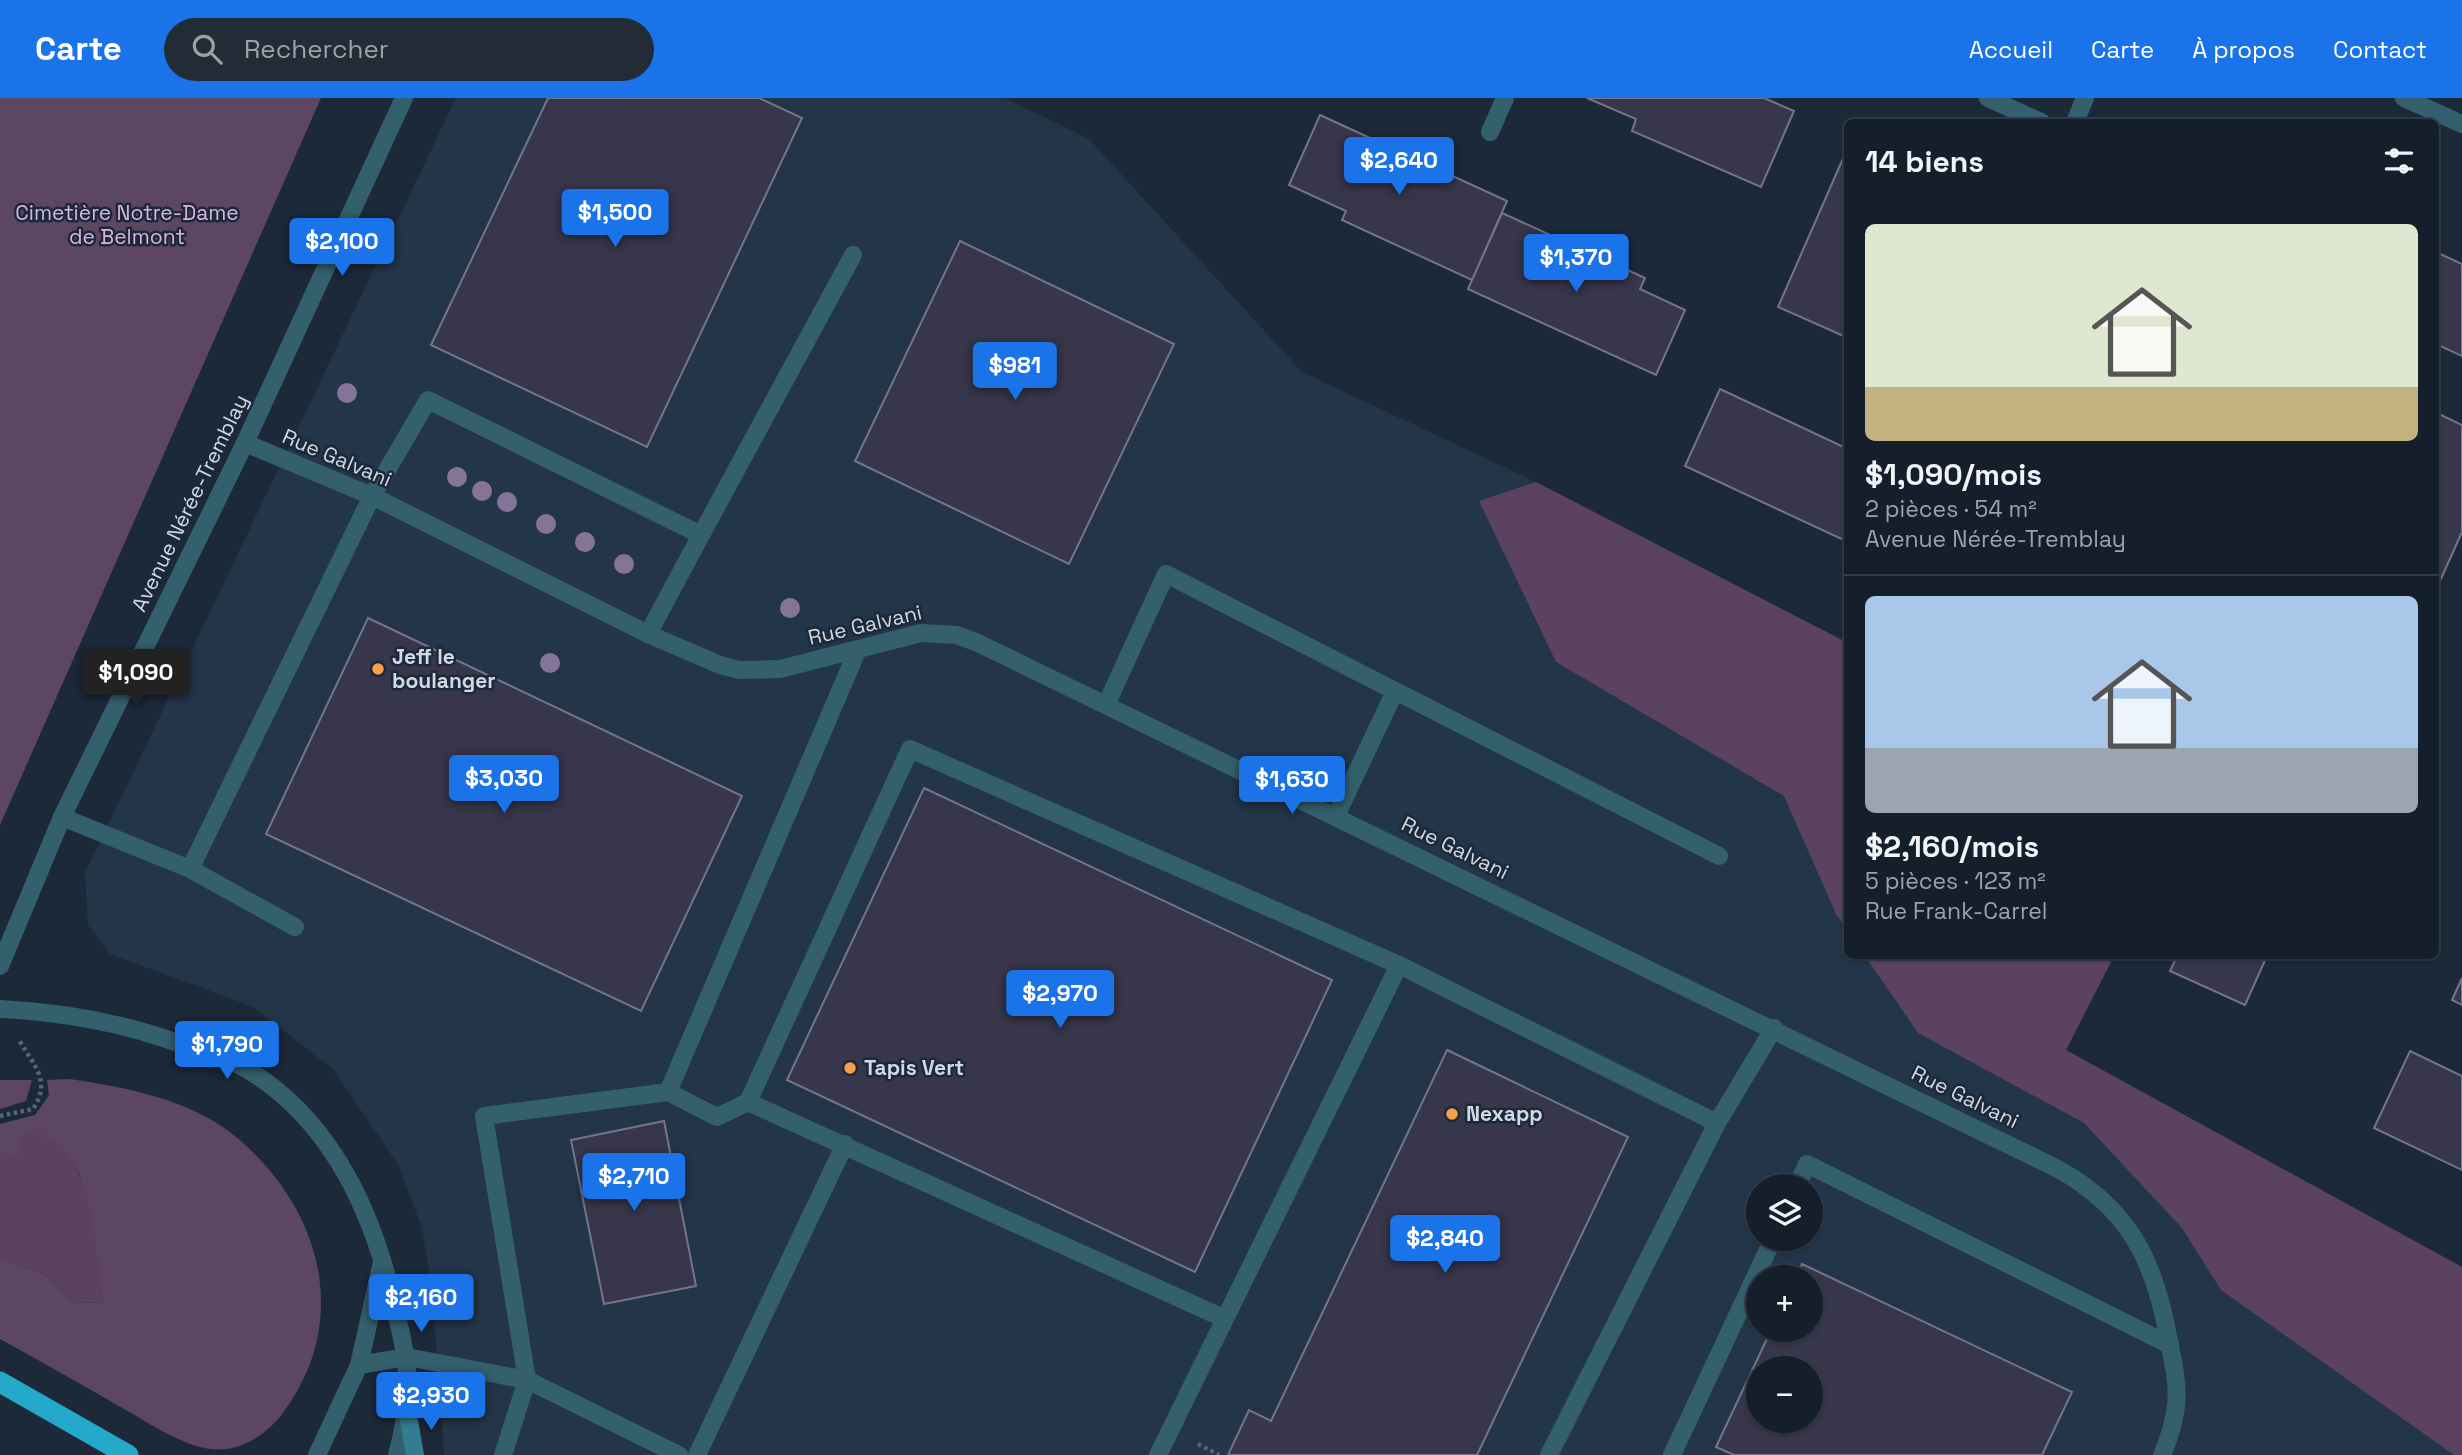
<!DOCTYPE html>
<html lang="fr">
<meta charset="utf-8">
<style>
body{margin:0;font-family:"Space Grotesk",sans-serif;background:#222c37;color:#f1f3f6;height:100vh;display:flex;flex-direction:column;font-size:26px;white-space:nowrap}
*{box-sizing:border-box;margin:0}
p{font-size:23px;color:#9da2a9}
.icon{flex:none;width:38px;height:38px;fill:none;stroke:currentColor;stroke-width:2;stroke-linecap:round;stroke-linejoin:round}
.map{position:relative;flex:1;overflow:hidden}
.side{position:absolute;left:1844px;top:21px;width:595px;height:840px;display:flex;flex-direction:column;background:#151f2b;border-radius:10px;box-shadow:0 2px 5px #0004,0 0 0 2px #343d47}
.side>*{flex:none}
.buttons{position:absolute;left:1746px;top:1076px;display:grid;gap:14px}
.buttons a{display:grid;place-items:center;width:77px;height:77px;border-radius:50%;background:#151f2b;box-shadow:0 2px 5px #0004,0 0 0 2px #343d47;font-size:35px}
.price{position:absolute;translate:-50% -60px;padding:0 16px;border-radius:7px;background:#1a73e8;color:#fff;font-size:23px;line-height:46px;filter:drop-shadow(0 2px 4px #0008)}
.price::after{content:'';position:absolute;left:50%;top:42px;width:21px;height:16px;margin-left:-10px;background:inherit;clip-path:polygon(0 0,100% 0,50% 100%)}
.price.current{background:#222;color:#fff}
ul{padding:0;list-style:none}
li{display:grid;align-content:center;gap:14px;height:371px;padding:0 21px}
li+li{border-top:2px solid #343d47}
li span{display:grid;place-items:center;height:217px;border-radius:10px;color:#555}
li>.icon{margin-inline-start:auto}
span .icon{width:126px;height:126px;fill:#fffc;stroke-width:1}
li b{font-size:30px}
h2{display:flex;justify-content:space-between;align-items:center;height:84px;padding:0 21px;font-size:30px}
header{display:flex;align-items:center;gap:42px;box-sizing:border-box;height:98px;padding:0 35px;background:#1a73e8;color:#fff}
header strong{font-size:33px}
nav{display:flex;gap:38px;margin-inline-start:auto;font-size:24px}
.search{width:490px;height:63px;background:#222c37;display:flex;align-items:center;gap:18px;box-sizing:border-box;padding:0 24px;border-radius:38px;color:#9da2a9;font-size:26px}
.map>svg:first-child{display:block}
.built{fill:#233549;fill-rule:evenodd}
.green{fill:#5d4662}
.forest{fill:#5a4260}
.building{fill:#37364a;stroke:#75748b;stroke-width:2;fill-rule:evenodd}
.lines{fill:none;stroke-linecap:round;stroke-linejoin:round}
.path{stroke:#586472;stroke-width:4.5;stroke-dasharray:3.5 3.5;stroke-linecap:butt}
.service{stroke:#345f6c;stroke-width:18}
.minor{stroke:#345f6c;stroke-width:18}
.tertiary{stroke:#345f6c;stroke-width:18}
.secondary{stroke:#337d92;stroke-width:18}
.motorway{stroke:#24a9ca;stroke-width:21}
.tree{fill:#867498}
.poi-dot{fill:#f9a04c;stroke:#1c2939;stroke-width:2.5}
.labels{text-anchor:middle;stroke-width:5;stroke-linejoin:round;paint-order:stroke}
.park-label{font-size:21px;fill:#ddb1e6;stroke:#1c2939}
.street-label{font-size:21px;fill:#d0d9e4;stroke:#1c2939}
.poi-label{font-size:21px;font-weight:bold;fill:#d0d9e4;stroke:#1c2939;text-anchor:start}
</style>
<header>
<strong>Carte</strong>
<div class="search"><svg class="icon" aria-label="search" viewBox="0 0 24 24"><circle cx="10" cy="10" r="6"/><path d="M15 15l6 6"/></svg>Rechercher</div>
<nav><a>Accueil</a><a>Carte</a><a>À propos</a><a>Contact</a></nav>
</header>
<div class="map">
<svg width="2462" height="1357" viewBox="0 0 2462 1357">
<rect width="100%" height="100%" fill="#1c2939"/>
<!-- built -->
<path class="built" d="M456,0h549l84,41 213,233 234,110 312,161v313h266l-48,94 396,217v188h-2018l-12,-168 -10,-59 -23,-62 -67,-98 -81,-62 -141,-52 -22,-29 -3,-52zM1759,1088h52v53h-52zM1759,1180h52v52h-52zM1759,1270h52v53h-52z"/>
<!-- green -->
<path class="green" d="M0,0h321l-321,727z
M70,981c59,9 125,21 171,62 82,72 110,182 41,273 -17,22 -43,39 -72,35 -31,-5 -59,-25 -86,-40 -41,-24 -82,-47 -124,-70v-81l43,15 32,29 28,1 -18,-112 -7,-21 -58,-14 -20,5v-37l35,-9 14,-20 -2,-15z
M0,982h32l-6,21 -26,8z"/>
<!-- forest -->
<path class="forest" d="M1536,384l312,161v288l-12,-17 -52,-118 -228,-134 -77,-161z
M1865,858h242l4,6 -45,88 396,217v188h-8l-233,-165 -39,-62 -98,-105 -166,-90z
M33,1030c9,6 20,12 28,19 34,32 35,111 42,156l-28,-1 -32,-29 -43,-15v-97l20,-5 1,-17z"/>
<!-- building -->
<path class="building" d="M548,0h211l43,20 -155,329 -216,-102z
M1587,0h177l30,13 -33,76 -129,-56 4,-12z
M1320,17l187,86 -35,79 -130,-60 4,-9 -57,-26z
M1848,49v191l-70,-31z
M1502,115l143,65 -5,11 45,21 -29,65 -188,-86z
M960,143l214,103 -105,220 -214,-103z
M2436,154l26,12v92l-26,-12z
M1720,291l128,60 -3,11 3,2v80l-163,-76z
M2437,315l25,12v107l-26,58z
M368,520l374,178 -101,215 -375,-177z
M924,690l408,192 -137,292 -408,-192z
M2177,858h90l-22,49 -75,-34z
M2462,880v27l-10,-5z
M1447,952l181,87 -151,318h-249l21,-45 22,11z
M2410,953l52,25v94l-88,-42z
M664,1023l32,165 -92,18 -33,-164z
M1802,1166l270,128 -30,63h-308l-18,-8 55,-117h40v-52h-15zM1759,1270h52v53h-52z"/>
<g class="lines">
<!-- path -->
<path class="path" d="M0,1018l33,-7c19,-28 1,-43 -14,-69
M1198,1346l21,11"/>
<!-- service -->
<path class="service" d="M1988,0l53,24
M2075,24l10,-24
M1490,34l15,-34
M701,437l152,-280
M1106,607l60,-131 553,282
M1336,718l59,-125
M62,719l128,52 182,-373 56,-96 273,135 -53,99
M190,771l105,58
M1399,867l318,158
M668,994l49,25 31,-15
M1797,1088l10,-22 363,181
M359,1267l48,-8 120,23 152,75
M503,1357l24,-75 -43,-264 184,-24 190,-443
M697,1357l148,-311
M1158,1357l241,-490 -489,-216 -162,353 475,216
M1549,1357l168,-332 57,-95
M1672,1357l101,-216"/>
<!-- minor -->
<path class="minor" d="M2404,0l58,26
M245,345l127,53 276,138 72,31 19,5 41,-1 141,-36 36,2 21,8 1080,526c70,39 96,90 110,167 10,50 15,69 -6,119"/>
<!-- tertiary -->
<path class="tertiary" d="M0,868l62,-149 183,-374 159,-345
M0,911c63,3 128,15 186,37 18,7 39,11 55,20 83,46 127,134 149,223 17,67 26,97 7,166
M317,1357l42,-90 23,-103"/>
<!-- secondary -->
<path class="secondary" d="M408,1317l7,40"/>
<!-- motorway -->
<path class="motorway" d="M0,1284l128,73"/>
</g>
<!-- trees -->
<g class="tree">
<circle cx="347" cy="295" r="10"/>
<circle cx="457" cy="379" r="10"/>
<circle cx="482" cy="393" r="10"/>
<circle cx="507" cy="404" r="10"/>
<circle cx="546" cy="426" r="10"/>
<circle cx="585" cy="444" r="10"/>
<circle cx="624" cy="466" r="10"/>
<circle cx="790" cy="510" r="10"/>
<circle cx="550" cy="565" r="10"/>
</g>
<!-- markers -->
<g class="poi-dot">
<circle cx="378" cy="571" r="7"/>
<circle cx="850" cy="970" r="7"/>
<circle cx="1452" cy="1016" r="7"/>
</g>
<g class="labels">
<!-- park labels -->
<g class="park-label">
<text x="127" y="122">Cimetière Notre-Dame<tspan x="127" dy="24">de Belmont</tspan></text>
</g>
<!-- street labels -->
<g class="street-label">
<text transform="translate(337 360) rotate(23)" y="7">Rue Galvani</text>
<text transform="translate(190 405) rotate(-64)" y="7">Avenue Nérée-Tremblay</text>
<text transform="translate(865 527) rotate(-13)" y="7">Rue Galvani</text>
<text transform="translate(1455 750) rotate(26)" y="7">Rue Galvani</text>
<text transform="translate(1965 999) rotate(26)" y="7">Rue Galvani</text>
</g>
<!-- poi labels -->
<g class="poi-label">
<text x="392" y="566">Jeff le<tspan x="392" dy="24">boulanger</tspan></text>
<text x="864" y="977">Tapis Vert</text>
<text x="1466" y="1023">Nexapp</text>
</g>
</g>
</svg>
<div class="buttons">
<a><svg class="icon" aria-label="layers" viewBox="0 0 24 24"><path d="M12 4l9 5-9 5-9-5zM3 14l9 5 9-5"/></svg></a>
<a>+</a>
<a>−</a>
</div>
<b class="price" style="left:1399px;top:99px">$2,640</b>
<b class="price" style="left:615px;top:151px">$1,500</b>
<b class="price" style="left:342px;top:180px">$2,100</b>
<b class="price" style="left:1576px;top:196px">$1,370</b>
<b class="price" style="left:1015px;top:304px">$981</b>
<b class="price current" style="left:136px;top:611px">$1,090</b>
<b class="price" style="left:504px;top:717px">$3,030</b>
<b class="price" style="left:1292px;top:718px">$1,630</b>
<b class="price" style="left:1060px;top:932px">$2,970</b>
<b class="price" style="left:227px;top:983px">$1,790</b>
<b class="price" style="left:634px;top:1115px">$2,710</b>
<b class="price" style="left:1445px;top:1177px">$2,840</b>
<b class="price" style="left:421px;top:1236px">$2,160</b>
<b class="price" style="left:431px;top:1334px">$2,930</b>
<section class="side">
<h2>14 biens<svg class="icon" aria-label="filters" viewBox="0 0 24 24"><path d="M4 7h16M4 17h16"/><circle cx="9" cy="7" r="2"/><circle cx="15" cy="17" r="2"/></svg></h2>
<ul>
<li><span style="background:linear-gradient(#dfe7d0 75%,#c2b280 0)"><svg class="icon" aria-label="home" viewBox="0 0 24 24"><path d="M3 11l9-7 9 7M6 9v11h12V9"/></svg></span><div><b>$1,090/mois</b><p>2 pièces · 54 m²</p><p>Avenue Nérée-Tremblay</p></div></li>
<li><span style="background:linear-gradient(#a9c7e8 70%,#9aa5b1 0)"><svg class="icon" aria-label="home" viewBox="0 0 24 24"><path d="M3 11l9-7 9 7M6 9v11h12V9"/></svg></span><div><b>$2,160/mois</b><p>5 pièces · 123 m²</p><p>Rue Frank-Carrel</p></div></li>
</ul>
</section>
</div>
